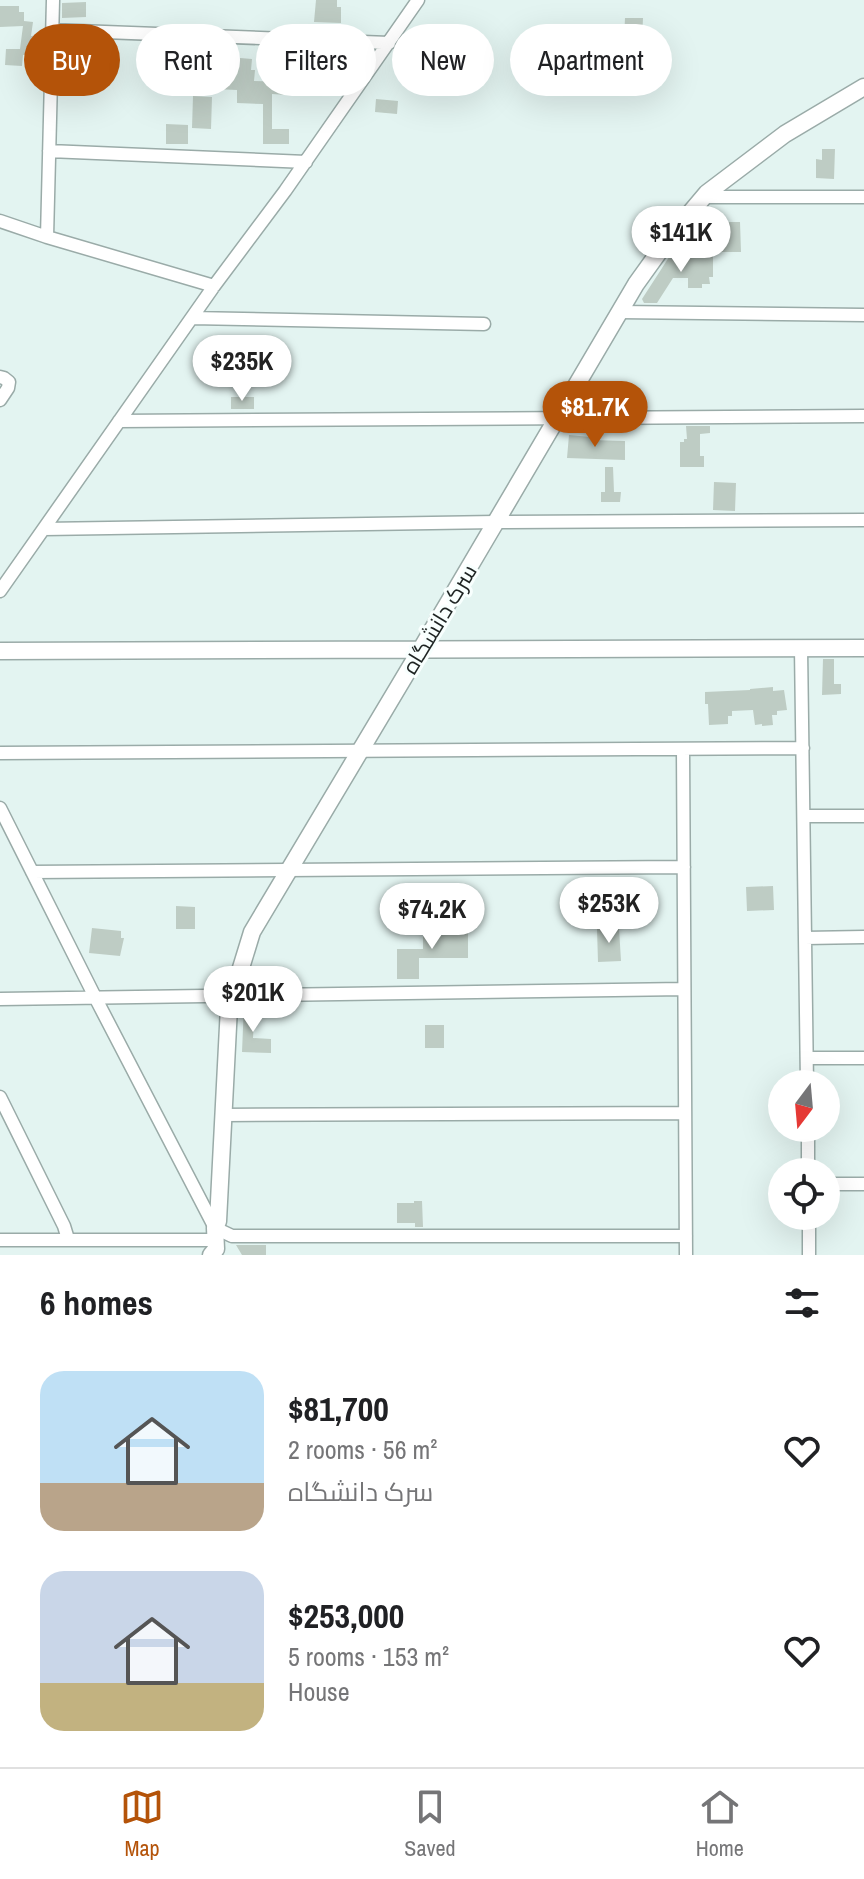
<!DOCTYPE html>
<meta charset="utf-8">
<style>
body{margin:0;font-family:"Archivo Narrow",Cairo,sans-serif;background:#f6f6f6;color:#202124;height:100vh;display:flex;flex-direction:column;font-size:30px;white-space:nowrap}
*{box-sizing:border-box;margin:0}
p{font-size:26px;color:#757577}
.icon{flex:none;width:44px;height:44px;fill:none;stroke:currentColor;stroke-width:2;stroke-linecap:round;stroke-linejoin:round}
.map{position:relative;height:1255px;overflow:hidden}
.panel{display:flex;flex-direction:column;background:#fff;flex:1}
.panel>*{flex:none}
.hud{position:absolute;left:24px;top:24px;width:816px;height:72px;display:flex;gap:16px}
.needle{width:52px;rotate:196deg}
.controls{position:absolute;left:768px;top:1070px;display:grid;gap:16px}
.controls a{display:grid;place-items:center;width:72px;height:72px;border-radius:50%;background:#fff;box-shadow:0 8px 32px #0002;font-size:40px}
.price{position:absolute;translate:-50% -68px;padding:0 18px;border-radius:28px;background:#fff;color:#222;font-size:26px;line-height:52px;filter:drop-shadow(0 2px 4px #0008)}
.price::after{content:'';position:absolute;left:50%;top:48px;width:24px;height:18px;margin-left:-12px;background:inherit;clip-path:polygon(0 0,100% 0,50% 100%)}
.price.active{background:#b45309;color:#fff}
ul{padding:0;list-style:none}
li{display:flex;align-items:center;gap:24px;height:200px;padding:0 40px}
li span{display:grid;place-items:center;flex:none;width:224px;height:160px;border-radius:24px;color:#555}
li>.icon{margin-inline-start:auto}
span .icon{width:96px;height:96px;fill:#fffc;stroke-width:1}
li b{font-size:34px}
h2{display:flex;justify-content:space-between;align-items:center;height:96px;padding:0 40px;font-size:34px}
.pill{padding:0 28px;border-radius:36px;background:#fff;box-shadow:0 8px 32px #0002;font-size:28px;line-height:72px}
.pill.active{background:#b45309;color:#fff}
.tabs{display:flex;justify-content:space-around;align-items:center;height:112px;border-top:2px solid #e0e0e0;background:#fff;font-size:22px;color:#757577}
.tabs a{display:grid;justify-items:center;gap:4px}
.tabs .active{color:#b45309}
.map>svg:first-child{display:block}
.building{fill:#beccc4}
.lines{fill:none;stroke-linecap:round;stroke-linejoin:round}
.minor-casing{stroke:#9aaba8;stroke-width:15}
.tertiary-casing{stroke:#9aaba8;stroke-width:19}
.minor{stroke:#fff;stroke-width:12}
.tertiary{stroke:#fff;stroke-width:16}
.labels{text-anchor:middle;stroke-width:6;stroke-linejoin:round;paint-order:stroke}
.street-label{font-size:22px;fill:#1d2322;stroke:#f8fffe}
</style>
<div class="map">
<svg width="864" height="1255" viewBox="0 0 864 1255">
<rect width="100%" height="100%" fill="#e3f4f1"/>
<!-- building -->
<path class="building" d="M316,0h21v7h4v16l-27,-1z
M86,2v15l-24,1v-15z
M0,6h19v6h5v9l9,1 -2,14 10,-1 1,19 -19,1 -1,11 -17,-1 1,-16h14l3,-23 -23,1z
M625,18h18l-1,23 -18,-1z
M240,58l12,1 -1,11h4l-1,11 38,1 1,-15h4l1,-4h9v5h8l-1,24 -27,-1v4l-15,-1v35h17v15h-26v-40l-26,-1v-13l-23,-1v-21h25z
M193,96l19,1 -1,32 -19,-1z
M376,99l22,2 -1,13 -22,-2z
M166,124l22,1v19h-22z
M822,149h13l-1,30 -18,-1v-19l6,1z
M719,222h21l1,30h-22z
M673,251l13,8 1,-7 15,1v2h11v22h-4l1,7h-8v4h-14v-10h-15l-16,25h-13l-2,-4z
M231,397h23v12h-23z
M686,426h24v7l-10,1v22h4v11h-24v-25h4v-3h3z
M569,435l21,2v3l35,1v19l-58,-2z
M605,467h8l1,25h7l-1,10h-19v-10h4z
M714,482l22,1 -1,28 -22,-1z
M823,659h11v25h7v10l-19,1z
M773,687v4l11,-1 3,20 -10,1v4h-5l1,10 -11,1v-2l-7,1 -2,-15 -21,1v5h-4v8l-19,1 -1,-21h-3v-12l45,-2v-1z
M773,886l1,24 -27,1 -1,-24z
M176,906l19,1v22h-19z
M92,928l29,3v7h3l-4,18 -31,-3z
M619,928l2,33 -23,1 -1,-33z
M423,930h45v28h-49v21h-22v-30h26z
M244,1004h11l-2,34 18,1v14l-29,-1z
M425,1025h19v23h-19z
M414,1201h8l1,26h-8v-4h-18v-20h17z
M236,1245h30v10h-24z"/>
<g class="lines">
<!-- minor casing -->
<g class="minor-casing">
<path id="minor" d="M52,30l337,13
M49,151l257,11
M704,197h160
M0,221l47,16 167,49
M47,237l6,-237
M620,312l244,3
M192,318l292,6
M0,377l4,1 5,4 -1,6 -8,12
M119,421l745,-5
M44,529l452,-7 368,-2
M0,591l214,-305 71,-95 133,-191
M801,648l6,436
M683,749l3,506
M0,753l803,-5
M0,808l95,189 120,231 17,8h454
M804,816h60
M32,872l652,-5
M805,938l59,-1
M0,999l684,-10
M807,1058h57
M0,1097l64,129 4,13
M224,1115l461,-2
M808,1128v44
M826,1184h38
M809,1216v39
M0,1240h215"/>
</g>
<!-- tertiary casing -->
<g class="tertiary-casing">
<path id="tertiary" d="M0,651l864,-3
M211,1255l5,-6 -1,-21 3,-7 11,-214 23,-75 169,-283 215,-365 33,-46 38,-45 78,-59 79,-47"/>
</g>
<!-- minor -->
<use href="#minor" class="minor"/>
<!-- tertiary -->
<use href="#tertiary" class="tertiary"/>
</g>
<g class="labels">
<!-- street labels -->
<g class="street-label">
<text transform="translate(439 619) rotate(-59)" y="8">سرک دانشگاه</text>
</g>
</g>
</svg>
<div class="controls">
<a><svg class="needle" viewBox="-14 -14 28 28"><path d="M0-13l5 13h-10z" fill="#e53935"/><path d="M0 13l5-13h-10z" fill="#757577"/></svg></a>
<a><svg class="icon" aria-label="locate" viewBox="0 0 24 24"><circle cx="12" cy="12" r="6"/><path d="M12 2v4M12 18v4M2 12h4M18 12h4"/></svg></a>
</div>
<b class="price" style="left:681px;top:274px">$141K</b>
<b class="price" style="left:242px;top:403px">$235K</b>
<b class="price active" style="left:595px;top:449px">$81.7K</b>
<b class="price" style="left:609px;top:945px">$253K</b>
<b class="price" style="left:432px;top:951px">$74.2K</b>
<b class="price" style="left:253px;top:1034px">$201K</b>
<div class="hud">
<a class="pill active">Buy</a>
<a class="pill">Rent</a>
<a class="pill">Filters</a>
<a class="pill">New</a>
<a class="pill">Apartment</a>
</div>
</div>
<section class="panel">
<h2>6 homes<svg class="icon" aria-label="filters" viewBox="0 0 24 24"><path d="M4 7h16M4 17h16"/><circle cx="9" cy="7" r="2"/><circle cx="15" cy="17" r="2"/></svg></h2>
<ul>
<li><span style="background:linear-gradient(#bfe0f5 70%,#b9a48a 0)"><svg class="icon" aria-label="home" viewBox="0 0 24 24"><path d="M3 11l9-7 9 7M6 9v11h12V9"/></svg></span><div><b>$81,700</b><p>2 rooms · 56 m²</p><p>سرک دانشگاه</p></div><svg class="icon" aria-label="heart" viewBox="0 0 24 24"><path d="M12 20l-8-8c-3-5 5-10 8-4 3-6 11-1 8 4z"/></svg></li>
<li><span style="background:linear-gradient(#c9d6e8 70%,#c2b280 0)"><svg class="icon" aria-label="home" viewBox="0 0 24 24"><path d="M3 11l9-7 9 7M6 9v11h12V9"/></svg></span><div><b>$253,000</b><p>5 rooms · 153 m²</p><p>House</p></div><svg class="icon" aria-label="heart" viewBox="0 0 24 24"><path d="M12 20l-8-8c-3-5 5-10 8-4 3-6 11-1 8 4z"/></svg></li>
</ul>
</section>
<nav class="tabs">
<a class="active"><svg class="icon" aria-label="map" viewBox="0 0 24 24"><path d="M3 6l6-2 6 2 6-2v14l-6 2-6-2-6 2zM9 4v14M15 6v14"/></svg>Map</a>
<a><svg class="icon" aria-label="saved" viewBox="0 0 24 24"><path d="M7 4h10v16l-5-4-5 4z"/></svg>Saved</a>
<a><svg class="icon" aria-label="home" viewBox="0 0 24 24"><path d="M3 11l9-7 9 7M6 9v11h12V9"/></svg>Home</a>
</nav>
